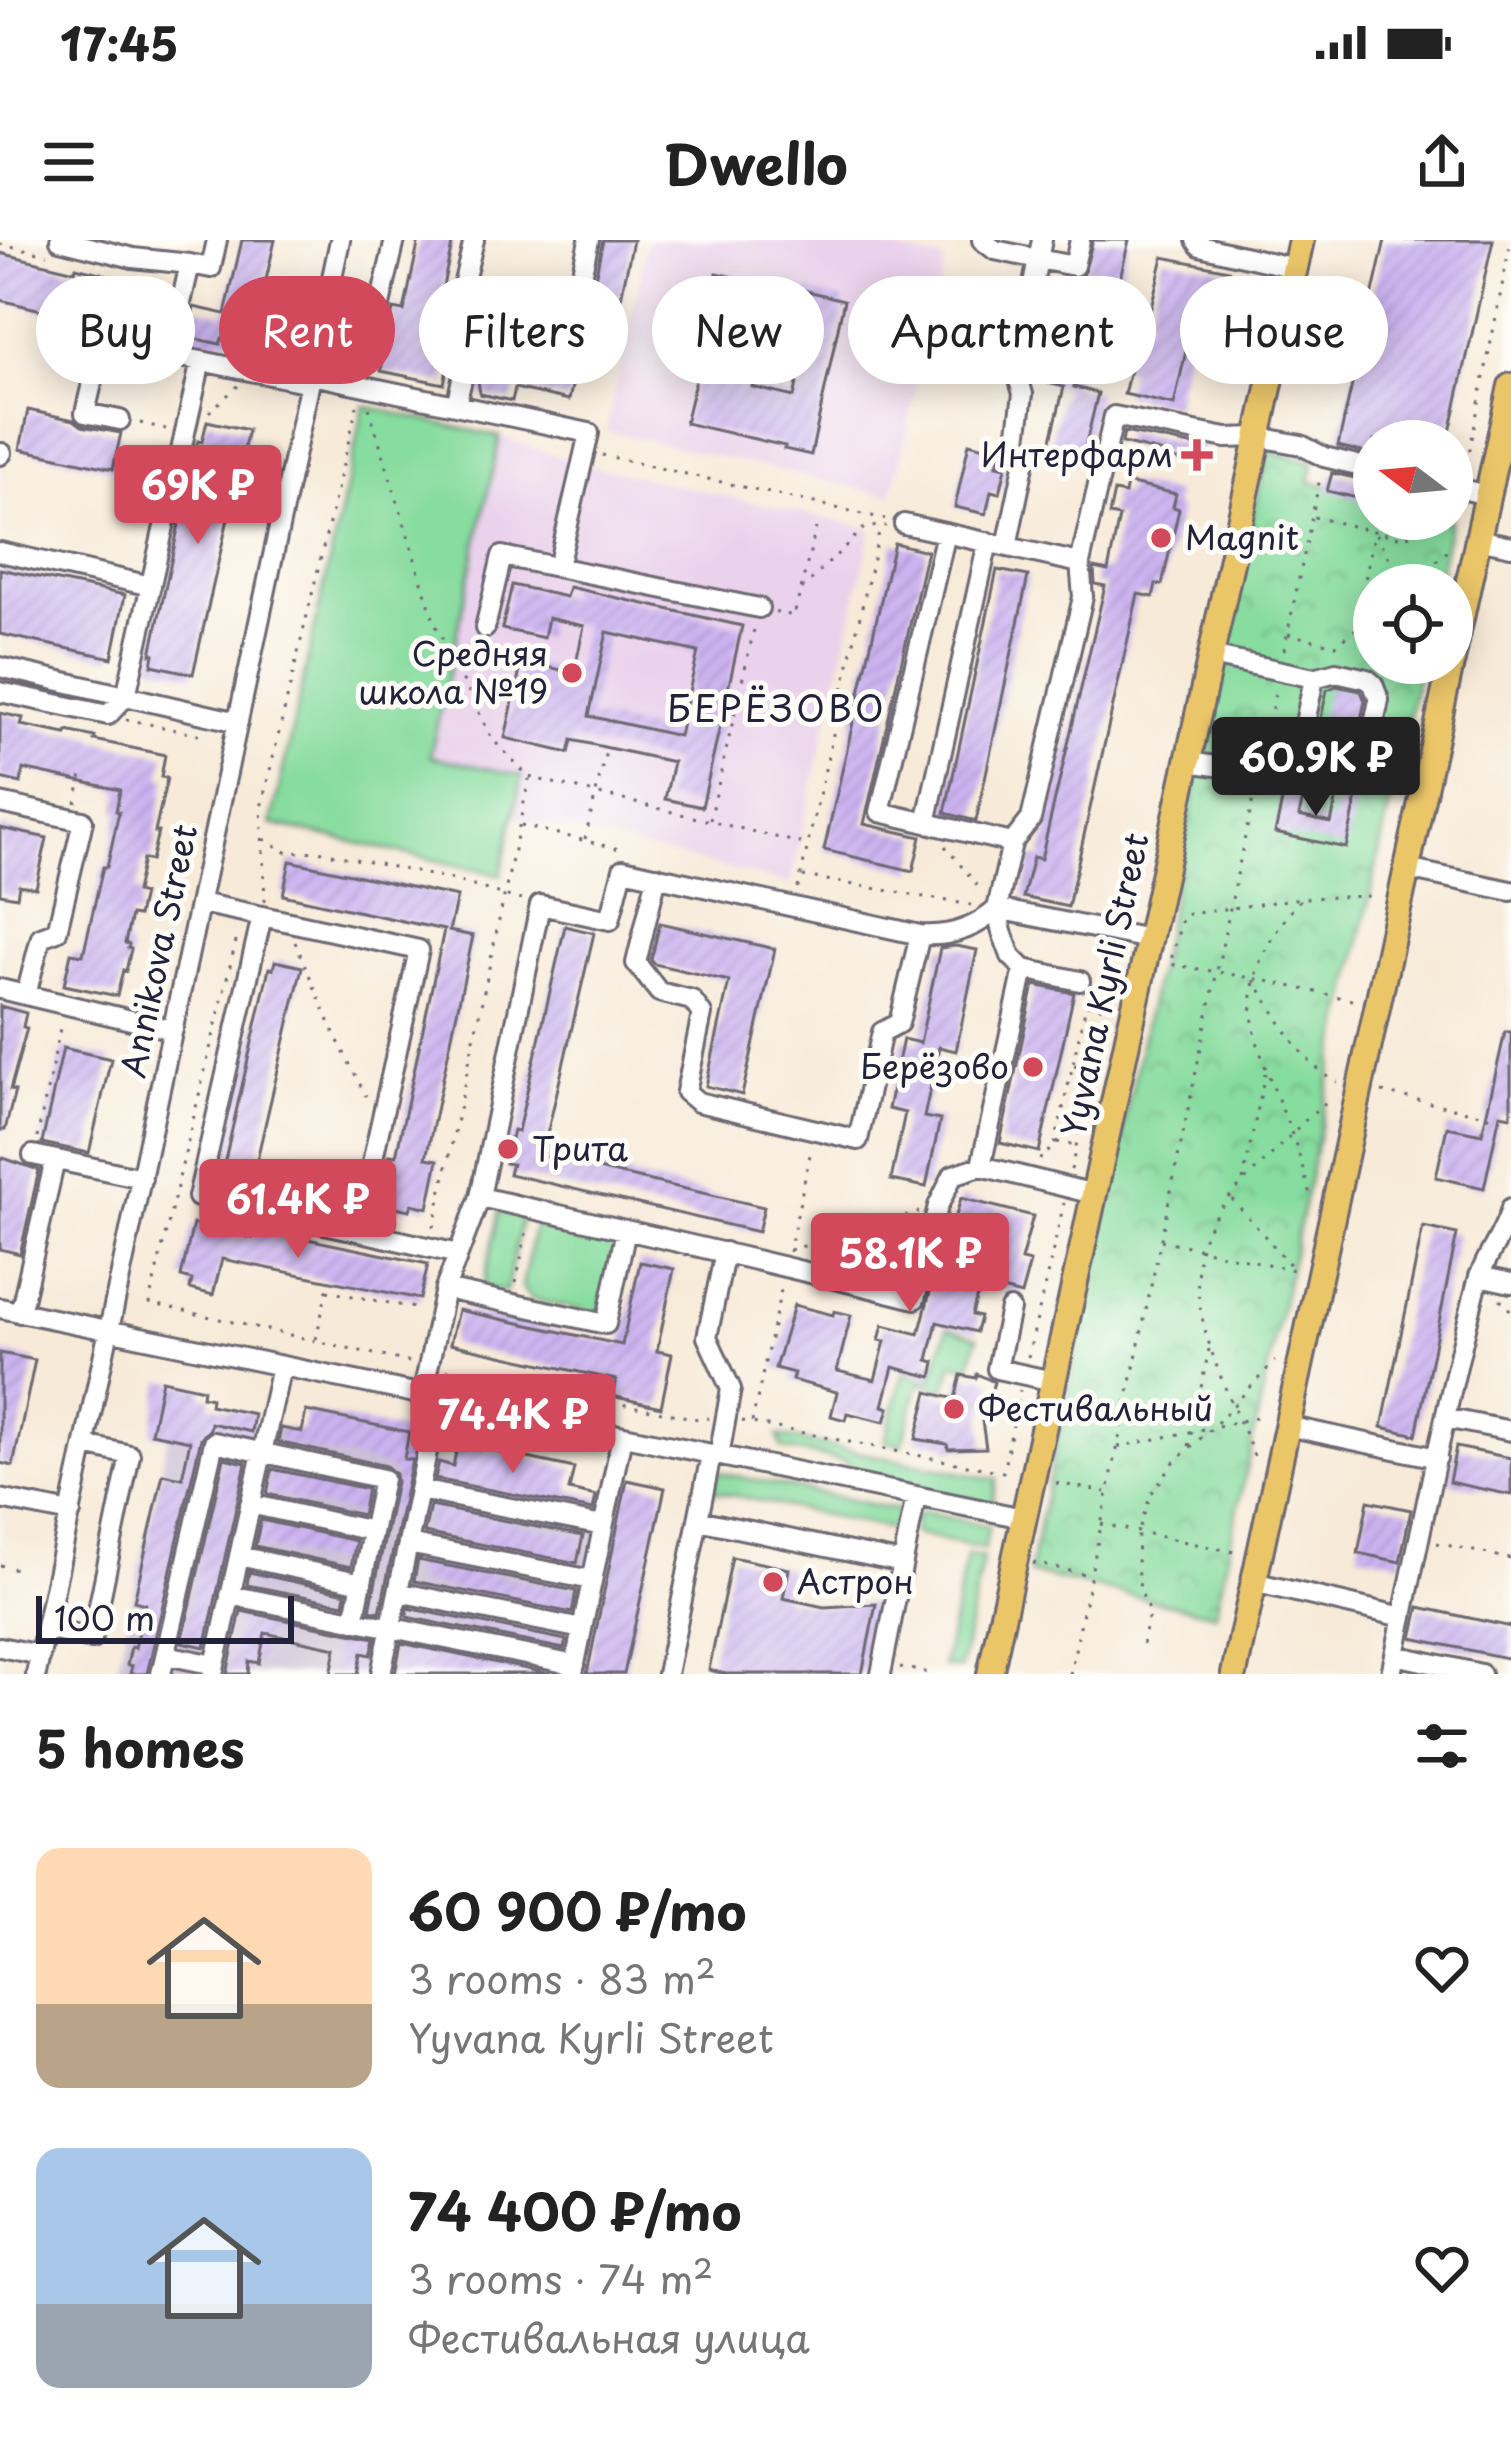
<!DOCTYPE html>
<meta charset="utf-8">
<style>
body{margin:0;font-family:"Playpen Sans",sans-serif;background:#f6f6f6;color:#222;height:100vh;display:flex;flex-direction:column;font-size:45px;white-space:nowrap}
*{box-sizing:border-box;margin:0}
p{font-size:39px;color:#767676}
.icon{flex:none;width:66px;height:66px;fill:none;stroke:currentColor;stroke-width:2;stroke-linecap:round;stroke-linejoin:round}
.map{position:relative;height:1434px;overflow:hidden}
.panel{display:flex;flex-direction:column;background:#fff;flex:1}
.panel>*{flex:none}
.banner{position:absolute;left:36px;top:36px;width:1440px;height:108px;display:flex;gap:24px}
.needle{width:78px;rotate:286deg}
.tools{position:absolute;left:1353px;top:180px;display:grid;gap:24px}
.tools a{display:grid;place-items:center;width:120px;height:120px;border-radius:50%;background:#fff;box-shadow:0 6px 30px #0003;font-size:60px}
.scale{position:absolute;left:36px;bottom:30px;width:258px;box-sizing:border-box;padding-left:12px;border:6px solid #22223b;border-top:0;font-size:33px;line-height:42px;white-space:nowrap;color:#22223b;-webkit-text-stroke:9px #fdfcf7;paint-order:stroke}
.price{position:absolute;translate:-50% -102px;padding:0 27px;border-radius:12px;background:#d1495b;color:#fff;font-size:39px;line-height:78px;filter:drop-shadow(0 3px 6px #0008)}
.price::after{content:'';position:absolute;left:50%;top:72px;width:36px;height:27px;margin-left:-18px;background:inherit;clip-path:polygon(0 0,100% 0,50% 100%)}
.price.on{background:#222;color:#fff}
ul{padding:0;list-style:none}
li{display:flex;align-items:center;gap:36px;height:300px;padding:0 36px}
li span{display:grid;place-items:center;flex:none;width:336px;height:240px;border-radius:24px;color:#555}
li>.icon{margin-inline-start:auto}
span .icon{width:144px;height:144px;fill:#fffc;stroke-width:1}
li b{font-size:51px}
h2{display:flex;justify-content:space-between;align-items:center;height:144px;padding:0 36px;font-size:51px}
.pill{padding:0 42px;border-radius:54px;background:#fff;box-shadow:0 6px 30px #0003;font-size:42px;line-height:108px}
.pill.on{background:#d1495b;color:#fff}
.status{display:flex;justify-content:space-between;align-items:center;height:84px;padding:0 60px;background:#fff;direction:ltr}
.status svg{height:33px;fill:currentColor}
header{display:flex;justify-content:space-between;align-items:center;height:156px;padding:0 36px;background:#fff;font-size:54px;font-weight:700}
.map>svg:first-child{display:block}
.built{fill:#ead1ec}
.industrial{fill:#cabfd6}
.green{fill:#87dc9f;stroke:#547f6d;stroke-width:3}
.park{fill:url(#park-crowns);stroke:#547f6d;stroke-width:3}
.building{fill:url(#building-hatch);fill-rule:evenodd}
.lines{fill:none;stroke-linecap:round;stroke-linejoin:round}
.minor-casing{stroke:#6d6872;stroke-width:24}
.major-casing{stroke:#6d6872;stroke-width:30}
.path{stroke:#6d6872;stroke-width:3;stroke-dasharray:3 9;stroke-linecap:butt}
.minor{stroke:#fff;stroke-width:18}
.major{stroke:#ebc669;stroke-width:24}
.poi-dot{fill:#d1495b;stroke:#fdfcf7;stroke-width:4.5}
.labels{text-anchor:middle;stroke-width:10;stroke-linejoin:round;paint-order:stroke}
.poi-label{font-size:33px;fill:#22223b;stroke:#fdfcf7;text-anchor:start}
.street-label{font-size:33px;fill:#22223b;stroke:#fdfcf7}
.neighbourhood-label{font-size:36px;letter-spacing:3px;fill:#22223b;stroke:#fdfcf7}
</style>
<div class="status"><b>17:45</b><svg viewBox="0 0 49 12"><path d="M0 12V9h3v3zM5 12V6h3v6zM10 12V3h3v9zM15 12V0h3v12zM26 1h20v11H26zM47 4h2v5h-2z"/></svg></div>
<header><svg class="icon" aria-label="menu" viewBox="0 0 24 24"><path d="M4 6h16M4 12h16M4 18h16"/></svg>Dwello<svg class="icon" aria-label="share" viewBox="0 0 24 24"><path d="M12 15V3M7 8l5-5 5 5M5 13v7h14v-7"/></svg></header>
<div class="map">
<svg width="1511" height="1434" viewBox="0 0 1511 1434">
<defs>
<pattern id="park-crowns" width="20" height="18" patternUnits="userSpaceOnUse" patternTransform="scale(3)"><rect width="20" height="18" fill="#87dc9f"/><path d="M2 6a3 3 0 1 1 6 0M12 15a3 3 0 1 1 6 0" fill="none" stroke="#74bc8a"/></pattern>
<pattern id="building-hatch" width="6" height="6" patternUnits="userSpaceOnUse" patternTransform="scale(3)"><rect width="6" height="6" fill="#ccb4f1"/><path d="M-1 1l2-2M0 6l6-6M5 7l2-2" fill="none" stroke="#af9ad0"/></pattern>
</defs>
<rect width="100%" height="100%" fill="#fdfcf7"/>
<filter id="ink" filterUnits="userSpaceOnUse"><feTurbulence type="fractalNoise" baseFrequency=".00833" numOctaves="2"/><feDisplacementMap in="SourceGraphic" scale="24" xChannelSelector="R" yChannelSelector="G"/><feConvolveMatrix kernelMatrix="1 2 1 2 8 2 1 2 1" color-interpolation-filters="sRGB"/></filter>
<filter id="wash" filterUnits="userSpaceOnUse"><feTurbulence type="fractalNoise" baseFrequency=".004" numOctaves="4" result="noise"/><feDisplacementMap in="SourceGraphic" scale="48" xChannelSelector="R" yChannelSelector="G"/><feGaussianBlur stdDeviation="2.7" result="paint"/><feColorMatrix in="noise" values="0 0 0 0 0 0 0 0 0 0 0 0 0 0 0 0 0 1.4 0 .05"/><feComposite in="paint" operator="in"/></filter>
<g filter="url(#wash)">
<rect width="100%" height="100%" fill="#f7ead8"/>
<!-- built -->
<path class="built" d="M648,0h198l99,21 -53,235 -286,-65z
M364,166l135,30 83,28 290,65 -82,355 -275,-67 -14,58 -230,-51z"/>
<!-- industrial -->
<path class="industrial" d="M195,1179l73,5 350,76 -37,174h-465l52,-237 22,4z"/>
<!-- green -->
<path class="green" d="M364,166l136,31 -70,319 92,20 -21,99 -230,-51z
M499,972l23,4 -16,76 -23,-5z
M546,978l72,16 -18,80 -70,-15 -8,-12 13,-64z
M947,1088l31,9 -8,30 -17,-4 -8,27 -26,-6 -17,61 -17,-4 18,-68 29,8z
M778,1196l219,44 -5,23 -145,-29 1,-12 -65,-13z
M717,1232l181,38 -4,20 -181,-39z
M923,1272l66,14 -5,23 -70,-15 1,-17z
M967,1315l16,3 -23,111 -17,-3z"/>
<!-- park -->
<path class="park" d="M1267,211l47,11 -4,20 64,13v24h77l-15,66h-62v78h46l-205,951 -186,-41z"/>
<g id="blocks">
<!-- building -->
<path class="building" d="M242,0h33l-16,71 -11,-2 -7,33 -19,-4 -2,6 -33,-7 7,-30 31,7z
M419,0h34l-17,78 7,1 12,10 -11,55 -63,-13 12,-62 11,2z
M603,0h30l-27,130 -29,-6z
M1093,0h36l-18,76 36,8 16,-67 66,13 12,21 -7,34 -40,-10 -20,90 -50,-11 6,-24 -14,-3 5,-23 -35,-8 -12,51 24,6 -17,71 -34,-8 17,-69 -24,-6 16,-67 16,4z
M1385,0h108l-45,201h-74v14l-36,-9z
M0,13l75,18 1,-4 56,14 -2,8 12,3 -10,40 -132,-32z
M717,33l50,12 1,-4 76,19 -33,155 -27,-6 1,-3 -100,-23 12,-49 19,5 13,-52 -24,-5zM765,92l41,10 -12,55 -42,-10z
M495,112l45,9 1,-5 36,8 -8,36 -54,-12 -3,13 -32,-7 -3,-21 5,-19 12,3z
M28,170l46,10 8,6 39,7 -8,36 -93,-20z
M207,181l41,9 -55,244 -41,-9 2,-11h-3l44,-204 3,-9 4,1z
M1124,192l77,15 5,13 -12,-3 -1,6 -30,-6 1,-4 -42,-10z
M969,203l32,8 -4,14 9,2 -6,26 -9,-2 -5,23 -31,-7z
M1332,233l42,9v20l-47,-11z
M1127,243l49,11 -3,13 6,2 -17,76 -6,-1 -3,13 -15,-3 -70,313 -45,-10 10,-40 8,2 64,-273 -10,-2 -1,-16 14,3 11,-54 -10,-2 5,-23 11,2z
M894,303l33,8 -63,273 57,13 -8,34 -89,-21z
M0,329l125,26 -13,63 -112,-24z
M997,330l31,6 -52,245 -31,-8z
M512,345l54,12 3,-10 173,39 -40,181 -37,-8 8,-37 -101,-22 -3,13 -64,-15 17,-77 52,12 10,-47 -36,-8 -4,20 -42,-9zM607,392l91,20 -19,84 -90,-20z
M1336,446l25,5 4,10 -9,42 -11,1 -7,25 -11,-3 -1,-8 3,-17 -11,-8 9,-43z
M0,473l23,5 -2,7 45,9 1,-3 28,6 -1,3 71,15 -4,22 6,1 -12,54h3l-7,29 -8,-2 -7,33 7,2 -5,22 -7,-1 -6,28 4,1 -1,4 3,1 -5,22 -3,-1 -6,26 -53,-11 7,-32 12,2 20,-88h4l12,-55 -3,-1 4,-21 -97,-21 -2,14 -21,-5z
M1286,543l19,6 -6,27 32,7 6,-27 21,-4 -12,56 -71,-15z
M0,588l47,10 -11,50 -17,-3 -2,12 -17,-3z
M290,621l167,36 -8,34 24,5 -47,222 12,2 -10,48 -16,-4 -2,6 -33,-7 12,-48 7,1 48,-226 -161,-35z
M660,683l115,26 -33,146 -36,-9 23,-105 -75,-17 -3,-4z
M565,686l29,7 -52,223 222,51 -6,25 -249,-58 3,-10 -7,-1 2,-7 -3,-1 4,-17h3l2,-8 5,1z
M956,706l21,4 -21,101 -17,-4 -15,70 16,3 -14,67 -35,-7 14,-67 -17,-4 15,-70 17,4 20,-95z
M275,721l27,6 -51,218 -26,-6 1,-9 -3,-1 46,-201 4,1z
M1034,745l40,8 -35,159 -39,-9z
M0,766l26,7 -3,14 4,1 -17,62 5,1 -10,39h-5z
M1505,792h6v84l-11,-2 -16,74 -48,-11 11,-50 35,7z
M63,808l48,11 -22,94 -47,-10z
M0,917l39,13 -19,84 -20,-5z
M961,958l72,18 -12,44 9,2 -9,33 -41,-11 -8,31 8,2 -4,15 -39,-10 -9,38 7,2 -3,15 -39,-10 -10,39 6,2 -4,14 -38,-9 -2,7 -14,-4 6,-24 -45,-12 2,-7 -19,-5 19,-63 39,10 1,-4 17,4 -14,56 38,9 10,-39 -6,-1 4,-15 36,9 14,-53 30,8 8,-30 -13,-3 4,-16 -12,-3z
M193,984l59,14 2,-10 174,36 -8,35 -198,-40 -9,36 -23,-6 2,-9 -11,-3z
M1423,987l34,7 -41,201 -34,-8z
M640,1022l34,7 -17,82 15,3 -11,53 -49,-11 4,-16 -166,-36 8,-34 164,35z
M0,1113l35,7 -22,106 -13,-3z
M977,1134l17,8 -12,39 4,27 -38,1 -1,-5 -31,-5 12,-47 27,7 6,-24 15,3z
M162,1140l41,9 -1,7 9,2 -1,7 44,9 -3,18 -40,-9 -1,6 -9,9 -54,236h-17l2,-8 -5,-1 4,-18 4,1 10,-44 -11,-3 29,-127 19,4 8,-37 -39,-8z
M306,1171l103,21 -5,27 8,1 -32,152 -10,-2 26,-128 -1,-8 -9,-8 -108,-24 3,-14 21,4z
M458,1203l116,25 -5,22 27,6 -3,14 -158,-31 4,-17 14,4z
M1456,1207l55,11v37l-62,-13z
M224,1218l22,5 -41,184 -23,-5z
M272,1229l95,20 -5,26 -95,-21z
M627,1240l38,8 -41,186h-37z
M1368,1261l43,9 -11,52 -42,-9z
M430,1266l153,30 -6,27 -153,-30z
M261,1280l95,21 -5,26 -96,-21z
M732,1317l57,12 -6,29 41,9 52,-3 -14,70h-136l-17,-4z
M418,1320l158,31 -4,22 -158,-32z
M249,1332l97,21 -2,11 -97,-19z
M1419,1367l92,20v32l-99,-21z
M408,1368l158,32 -2,9 -157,-32z
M241,1371l134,27 -4,17 -9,-2 -4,21h-27l5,-26 -71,-15 -6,30 -10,-2 -1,13h-21z
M401,1403l150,31h-156z"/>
</g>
</g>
<g filter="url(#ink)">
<use href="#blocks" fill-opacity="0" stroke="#6d6872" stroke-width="3"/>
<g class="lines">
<!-- minor casing -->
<g class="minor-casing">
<path id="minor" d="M60,0l73,18 57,6 -21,91
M474,0l-18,75 111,25 22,-100
M982,0l13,10 43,9 4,-19
M1196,0l4,6 95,22
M190,24l21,4 6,-28
M380,65l15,-65
M312,135l277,58 -31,134
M456,165l20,-86
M120,180l-35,-7 17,-72 208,42
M0,215l2,-2
M1452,247l36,8
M904,284l176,39
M946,293l-66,279 132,31
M1478,299l33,7
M1007,306l17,-81 -7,-26 6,-45 -7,-24 22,-111 36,7 6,-26
M0,312l151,34
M485,388l17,-72 257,52
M1211,416l103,22 22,-6 31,7 6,5 6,16 -15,73 61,13
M0,427l238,55
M1314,438l-19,95 45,10 24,-10
M0,452l108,23 18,-19 75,-335
M1188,522l70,10
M0,563l83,18 -26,110 -16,6 -15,58
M926,583l62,-281
M1407,629l104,22
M657,636l-21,87 23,29 33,8 10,14 -16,78 12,10 160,38 24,-108 17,-9 21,-88
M200,663l62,13 -64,281 159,34
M262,676l157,34 -62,281 101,23
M1080,741l-56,-12 -13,-13 -9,-24 -5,-23 15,-66 19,-24 52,-222 -3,-34 34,-147 112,22 33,-1 42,8 23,12 50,12
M0,749l173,41
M33,915l109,23
M981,926l43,-197
M480,957l60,-292 70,15 13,-51 297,66c29,2 55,-6 77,-26l152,30
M626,990l-20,94 -161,-35 35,-92c145,33 291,65 435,102l23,-93 15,-31 28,-9 113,28
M1479,1036l32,7
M0,1068l1023,210
M1010,1069l-13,60 56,12
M20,1073l35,-153
M422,1156l23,-107
M1445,1178l66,13
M1287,1186l150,32
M719,1216l12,-67 -24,-52 18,-85
M419,1250l184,36
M0,1259l71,14
M250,1264l122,27
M698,1280l205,43
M408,1304l184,36
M239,1316l123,27
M1253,1342l150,35
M398,1352l184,37
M230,1355l345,70
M46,1389l46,10 38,-184 -45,-10
M0,1407l40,8
M166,1415l49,10
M1395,1415l86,19
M573,1433l49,-237
M36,1434l304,-1434
M161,1434l53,-232 169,37 -29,142
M213,1434l68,-307
M381,1434l57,-275
M667,1434l44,-219
M881,1434l35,-178
M1391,1434c27,-130 53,-261 86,-390 7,-27 27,-49 34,-76"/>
</g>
<!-- major casing -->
<g class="major-casing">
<path id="major" d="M1452,420l59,-274
M990,1434l311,-1434
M1234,1434l217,-1011"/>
</g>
<!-- path -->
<path class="path" d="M0,4l48,10
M142,89l12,-49
M366,126l10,-44
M369,168l66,216 57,115 37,38 279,68
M209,172l29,-26
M140,183l26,6
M602,215l283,64
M1465,234l46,-234
M1452,275l4,-2
M1314,277l89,21 41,-19
M1376,294l28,51
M1409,345l40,-35
M802,349l63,-62 21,-1
M775,372l19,4 22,-88
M1356,385l18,-90
M1288,394l48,11 38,-31
M1284,410l36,-172
M126,479l73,16
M1262,516l14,-67
M76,563l6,-28
M710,580l45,-195
M521,585l102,25
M264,599l24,14 30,-2 135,29 68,20
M585,599l22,-92
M945,606l35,43
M803,636l168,29
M798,648l82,-360
M1300,660c-78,92 -47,133 -9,232 8,20 13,42 19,62
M265,661l-4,-93 96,-402
M236,701l-87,362 260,59
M295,702l40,93 31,61
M1254,740c25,36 43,81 83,102
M1352,760l-99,-22 -83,-14 13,-49 118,-17 73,-2
M1087,765l19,3
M1074,825l19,3
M1382,852l129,29
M37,898l24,-114
M1057,902l19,4
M1040,920l2,-6 12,-5 34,-153
M1071,930l47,-220
M1243,941l22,-108
M1232,959l61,69
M434,987l95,-448
M1161,1000l133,30
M790,1010l129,-38
M789,1012l22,-102
M516,1043l11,-55
M327,1051l93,18
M1500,1059l11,12
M316,1099l13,-58
M1028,1117l36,-154
M447,1130l251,49 11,-1
M742,1181l261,51 17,-82
M752,1182l30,-137
M1218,1186l45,-10
M1189,1206l20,-97
M1118,1207l90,-19
M1254,1216c-24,-61 -76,-154 -49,-221 10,-27 38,-52 58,-72 22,-21 42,-46 68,-63
M1056,1243l50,9
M1101,1284l133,28
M1437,1303l74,16
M1033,1323l56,12
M0,1325l20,5
M1143,1404l6,-31 -9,-24 -3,-22 1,-35 13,-38 23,-32 38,-34 63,-67
M900,1427l34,7
M1070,1434l185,-885"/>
<!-- minor -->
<use href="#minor" class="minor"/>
<!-- major -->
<use href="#major" class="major"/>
</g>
</g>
<!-- markers -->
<g class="poi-dot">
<path d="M1191 197h12v12h12v12h-12v12h-12v-12h-12v-12h12z"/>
<circle cx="1161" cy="298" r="12"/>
<circle cx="572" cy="433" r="12"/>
<circle cx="1033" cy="827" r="12"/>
<circle cx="508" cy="909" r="12"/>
<circle cx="954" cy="1169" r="12"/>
<circle cx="773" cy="1342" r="12"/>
</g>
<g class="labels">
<!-- poi labels -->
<g class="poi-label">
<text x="1173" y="227" text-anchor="end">Интерфарм</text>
<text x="1185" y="310">Magnit</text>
<text x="548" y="426" text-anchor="end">Средняя<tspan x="548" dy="38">школа №19</tspan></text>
<text x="1009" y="839" text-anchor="end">Берёзово</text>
<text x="532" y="921">Трита</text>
<text x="978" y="1181">Фестивальный</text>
<text x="797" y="1354">Астрон</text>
</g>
<!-- street labels -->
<g class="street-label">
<text transform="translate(159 711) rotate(-78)" y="12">Annikova Street</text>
<text transform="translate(1105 745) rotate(-78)" y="12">Yyvana Kyrli Street</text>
</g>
<!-- neighbourhood labels -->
<g class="neighbourhood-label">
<text x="777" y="482">БЕРЁЗОВО</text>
</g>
</g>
</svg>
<div class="tools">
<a><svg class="needle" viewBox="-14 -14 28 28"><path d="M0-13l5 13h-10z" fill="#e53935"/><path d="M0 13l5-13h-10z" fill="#767676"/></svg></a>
<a><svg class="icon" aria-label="locate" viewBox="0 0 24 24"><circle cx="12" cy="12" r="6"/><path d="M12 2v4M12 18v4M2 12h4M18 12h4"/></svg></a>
</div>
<div class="scale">100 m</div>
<b class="price" style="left:198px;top:307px">69K ₽</b>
<b class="price on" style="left:1316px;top:579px">60.9K ₽</b>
<b class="price" style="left:298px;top:1021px">61.4K ₽</b>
<b class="price" style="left:910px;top:1075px">58.1K ₽</b>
<b class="price" style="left:513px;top:1236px">74.4K ₽</b>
<div class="banner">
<a class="pill">Buy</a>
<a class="pill on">Rent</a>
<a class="pill">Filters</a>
<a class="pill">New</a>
<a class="pill">Apartment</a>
<a class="pill">House</a>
</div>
</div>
<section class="panel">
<h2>5 homes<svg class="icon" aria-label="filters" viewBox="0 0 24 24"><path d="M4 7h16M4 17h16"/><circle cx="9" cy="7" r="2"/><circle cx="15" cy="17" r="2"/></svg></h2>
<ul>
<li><span style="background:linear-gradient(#ffd9b3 65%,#b9a48a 0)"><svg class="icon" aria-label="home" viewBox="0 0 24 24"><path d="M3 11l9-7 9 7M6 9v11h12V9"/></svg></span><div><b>60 900 ₽/mo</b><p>3 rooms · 83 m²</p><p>Yyvana Kyrli Street</p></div><svg class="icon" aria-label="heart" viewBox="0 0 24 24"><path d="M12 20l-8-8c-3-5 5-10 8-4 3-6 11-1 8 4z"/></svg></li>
<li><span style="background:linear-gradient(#a9c7e8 65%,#9aa5b1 0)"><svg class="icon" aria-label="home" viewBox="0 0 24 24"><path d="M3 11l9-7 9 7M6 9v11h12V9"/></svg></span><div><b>74 400 ₽/mo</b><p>3 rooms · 74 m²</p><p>Фестивальная улица</p></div><svg class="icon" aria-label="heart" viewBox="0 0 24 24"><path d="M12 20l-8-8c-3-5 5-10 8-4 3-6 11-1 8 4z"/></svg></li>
</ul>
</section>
